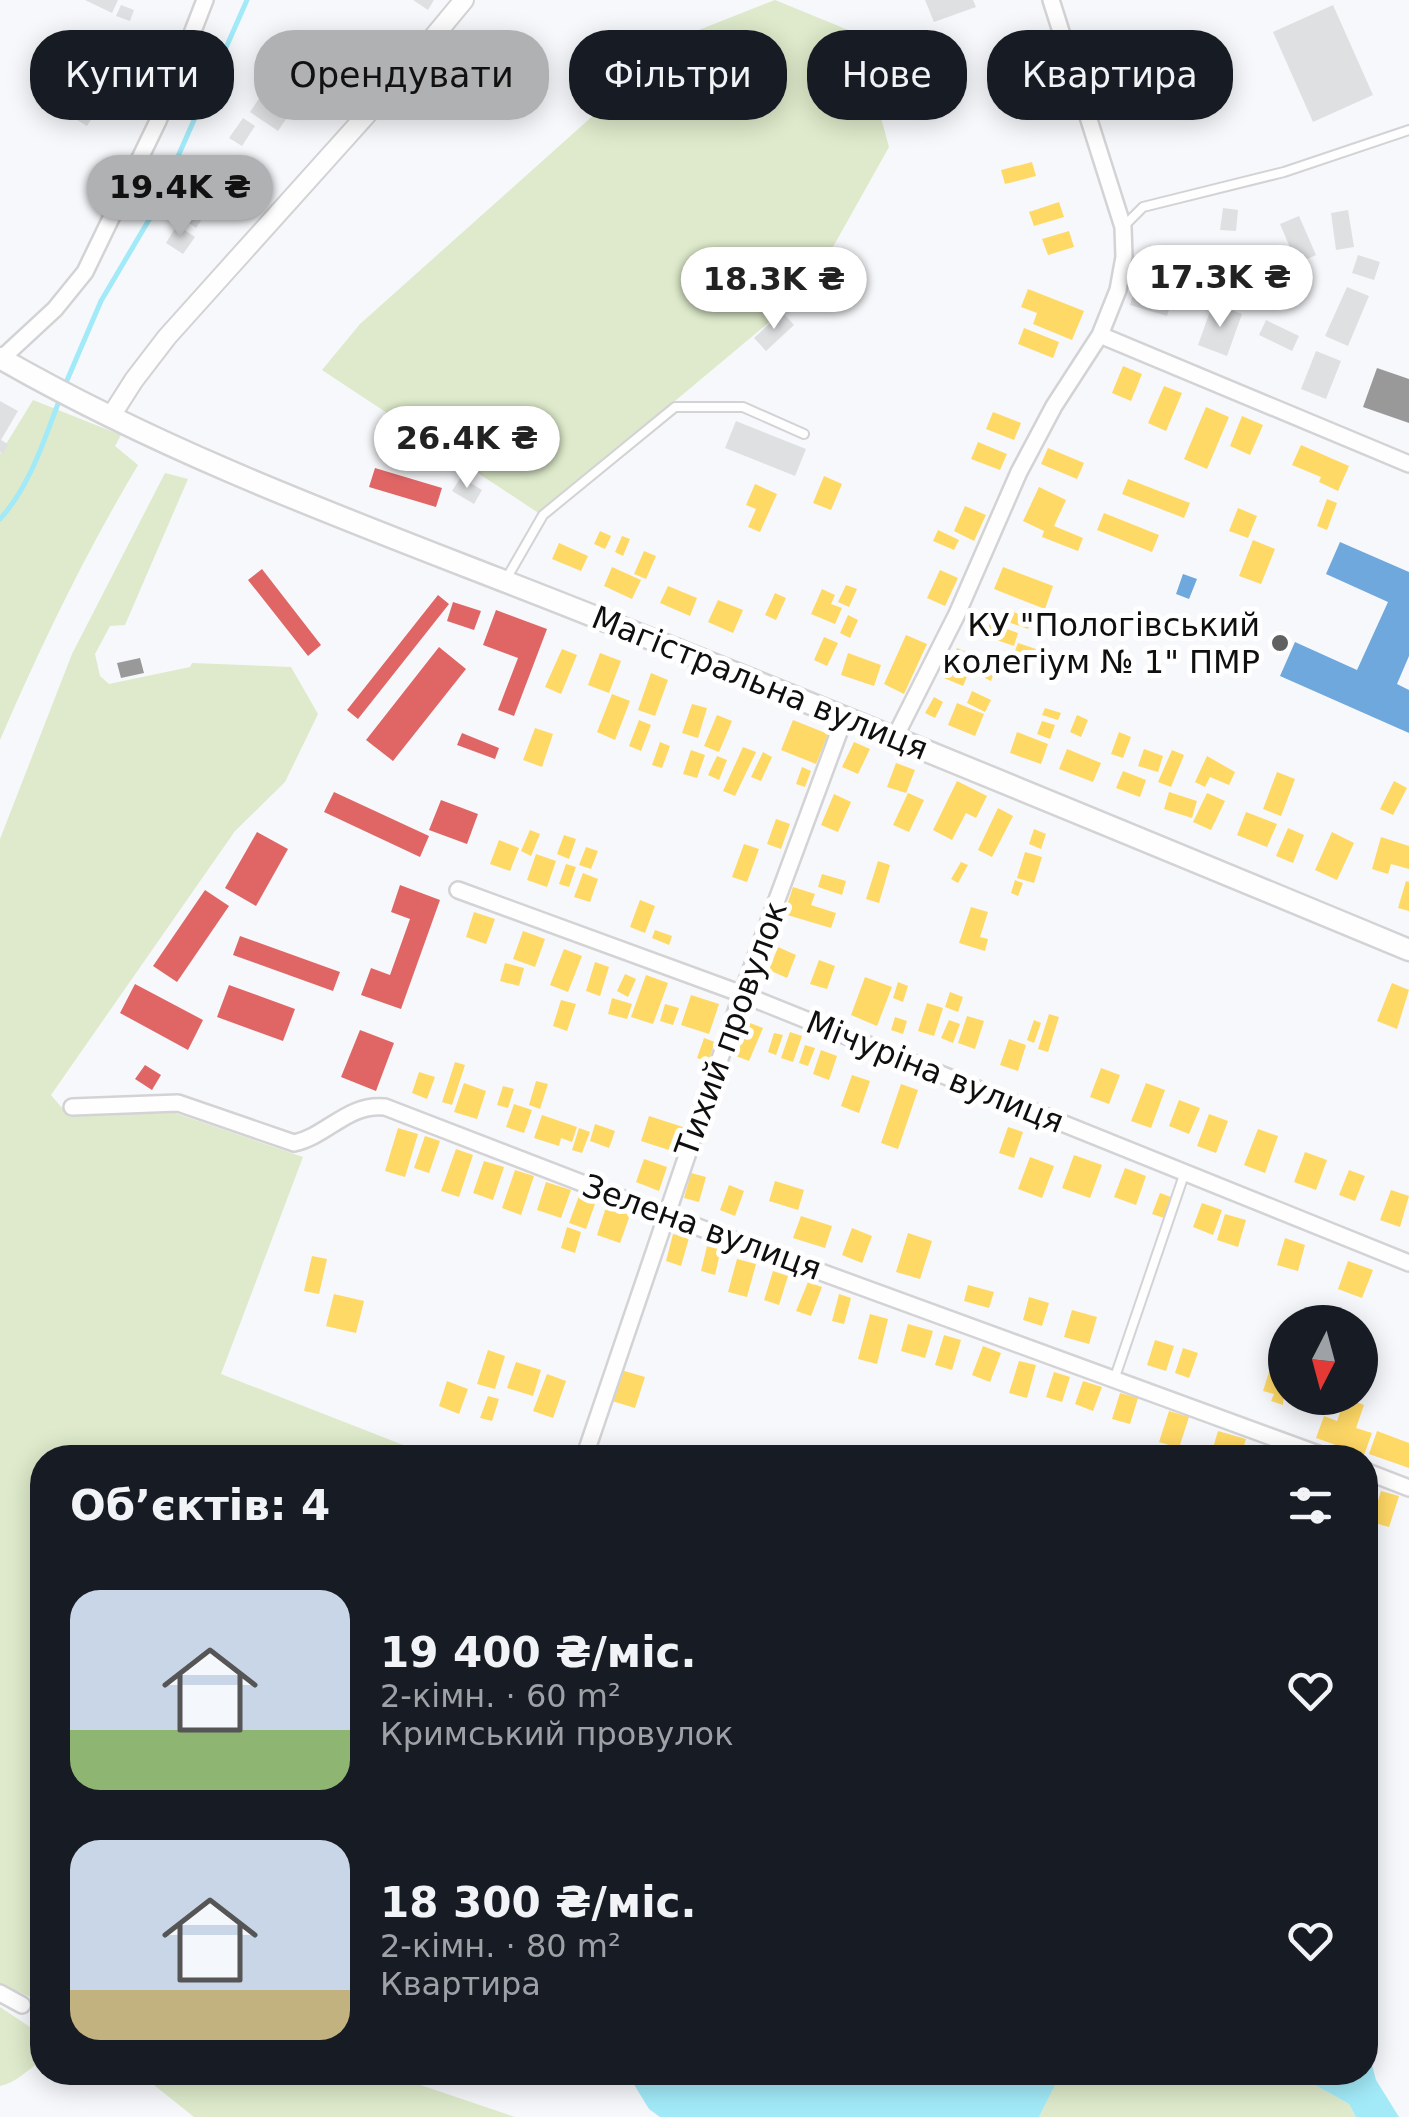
<!DOCTYPE html>
<html lang="uk">
<meta charset="utf-8">
<style>
body{margin:0;font-family:"DejaVu Sans",sans-serif;background:#242831;color:#f1f3f6;height:100vh;display:flex;flex-direction:column;font-size:38px;white-space:nowrap}
*{box-sizing:border-box;margin:0}
p{font-size:32px;color:#9ea1a6}
.icon{flex:none;width:55px;height:55px;fill:none;stroke:currentColor;stroke-width:2;stroke-linecap:round;stroke-linejoin:round}
.map{position:relative;flex:1;overflow:hidden}
.side{position:absolute;left:30px;top:1445px;width:1348px;height:640px;display:flex;flex-direction:column;background:#171b24;border-radius:40px;box-shadow:0 5px 25px #0003}
.side>*{flex:none}
.top-card{position:absolute;left:30px;top:30px;width:1350px;height:90px;display:flex;gap:20px}
.needle{width:65px;rotate:186deg}
.buttons{position:absolute;left:1268px;top:1305px;display:grid;gap:20px}
.buttons a{display:grid;place-items:center;width:110px;height:110px;border-radius:50%;background:#171b24;box-shadow:0 5px 25px #0003;font-size:50px}
.price{position:absolute;translate:-50% -85px;padding:0 22px;border-radius:35px;background:#fff;color:#222;font-size:32px;line-height:65px;filter:drop-shadow(0 2px 5px #0008)}
.price::after{content:'';position:absolute;left:50%;top:60px;width:30px;height:22px;margin-left:-15px;background:inherit;clip-path:polygon(0 0,100% 0,50% 100%)}
.price.selected{background:#b0b1b3;color:#111}
ul{padding:0;list-style:none}
li{display:flex;align-items:center;gap:30px;height:250px;padding:0 40px}
li span{display:grid;place-items:center;flex:none;width:280px;height:200px;border-radius:30px;color:#555}
li>.icon{margin-inline-start:auto}
span .icon{width:120px;height:120px;fill:#fffc;stroke-width:1}
li b{font-size:42px}
h2{display:flex;justify-content:space-between;align-items:center;height:120px;padding:0 40px;font-size:42px}
.tag{padding:0 35px;border-radius:40px;background:#171b24;box-shadow:0 5px 25px #0003;font-size:35px;line-height:90px}
.tag.selected{background:#b0b1b3;color:#111}
.map>svg:first-child{display:block}
.green{fill:#deeacb}
.water{fill:#a2eaf8}
.homes{fill:#ffd966}
.shops{fill:#e06666}
.schools{fill:#6fa8dc}
.industry{fill:#999}
.lines{fill:none;stroke-linecap:round;stroke-linejoin:round}
.stream{stroke:#a2eaf8;stroke-width:5}
.building{fill:#dfe0e2}
.service-casing{stroke:#d3d3d6;stroke-width:12}
.minor-casing{stroke:#d3d3d6;stroke-width:20}
.tertiary-casing{stroke:#d3d3d6;stroke-width:22}
.secondary-casing{stroke:#d3d3d6;stroke-width:25}
.service{stroke:#fefefe;stroke-width:8}
.minor{stroke:#fefefe;stroke-width:15}
.tertiary{stroke:#fefefe;stroke-width:18}
.secondary{stroke:#fefefe;stroke-width:20}
.poi-dot{fill:#606162;stroke:#fff;stroke-width:4}
.labels{text-anchor:middle;stroke-width:10;stroke-linejoin:round;paint-order:stroke}
.poi-label{font-size:32px;fill:#0f0f10;stroke:#fff;text-anchor:end}
.street-label{font-size:32px;fill:#0f0f10;stroke:#fff}
</style>
<div class="map">
<svg width="1409" height="2117" viewBox="0 0 1409 2117">
<rect width="100%" height="100%" fill="#f7f8fb"/>
<!-- green -->
<path class="green" d="M775,0l83,34 31,113 -79,141 -270,226 -218,-144 38,-46 321,-287z
M33,400l88,35 -6,11 23,19c-53,89 -97,180 -138,275v-286z
M165,473l23,6 -63,146 -15,1 -15,28 5,22 9,8 81,-17 2,-4 99,4 27,47 -33,68 -50,49 -184,264 17,20 107,-2 128,44 -82,217 213,83 -392,1v544l-42,-18v-1145l72,-185z
M0,2007l42,28v26c-16,9 -24,21 -42,25z
M1061,2072l233,1 55,31 7,13h-317z
M139,2073h246l130,44h-321z"/>
<!-- water -->
<path class="water" d="M1365,2039l11,41 23,37h-43l-7,-13 -55,-31 71,-1z
M627,2073v-1l434,1 -22,44h-379l-11,-8z"/>
<!-- homes -->
<path class="homes" d="M1032,162l4,14 -31,8 -4,-14z
M1059,202l5,15 -30,9 -5,-14z
M1069,231l5,16 -26,8 -6,-16z
M1028,289l56,22 -12,29 -39,-16 4,-11 -16,-6z
M1024,328l35,14 -6,16 -35,-14z
M1123,366l19,8 -11,27 -19,-8z
M1164,386l18,7 -16,38 -18,-8z
M1206,407l23,10 -22,52 -23,-10z
M993,412l28,11 -7,17 -28,-11z
M1242,416l21,9 -13,30 -20,-9z
M978,442l29,12 -7,16 -29,-11z
M1301,445l48,21 -11,25 -19,-9 2,-5 -29,-12z
M1048,448l36,15 -7,16 -36,-15z
M824,476l18,8 -11,26 -18,-7z
M1128,479l62,24 -6,15 -62,-24z
M755,484l22,10 -17,38 -12,-5 8,-18 -10,-4z
M1039,487l27,13 -12,26 29,12 -5,13 -36,-14 2,-6 -21,-10z
M1327,499l10,4 -10,27 -10,-4z
M965,506l21,9 -12,26 -20,-10z
M1238,508l19,8 -9,22 -19,-7z
M1104,513l55,22 -7,17 -55,-22z
M938,530l21,10 -5,10 -21,-9z
M600,531l11,5 -6,13 -11,-5z
M622,536l8,3 -7,17 -8,-4z
M1253,540l22,9 -14,35 -22,-8z
M559,543l29,13 -7,15 -29,-12z
M644,551l12,5 -10,23 -12,-5z
M612,567l29,13 -9,19 -28,-13z
M1003,567l50,19 -8,23 -51,-20z
M940,570l18,8 -13,28 -18,-8z
M846,585l11,4 -8,18 -11,-5z
M668,586l29,12 -7,18 -30,-13z
M822,589l13,6 -4,9 11,4 -7,16 -24,-10z
M775,593l11,5 -10,22 -11,-5z
M718,600l25,10 -10,23 -25,-11z
M1003,608l29,11 -4,10 -29,-10z
M848,615l10,5 -8,18 -10,-5z
M990,623l28,10 -4,13 -29,-10z
M906,635l21,9 -23,50 -20,-10z
M824,637l14,6 -11,23 -13,-6z
M1018,643l18,6 -3,10 -19,-6z
M957,648l19,8 -13,30 -19,-8z
M562,649l15,6 -16,39 -16,-7z
M987,650l14,6 -10,25 -14,-7z
M600,653l21,8 -12,32 -21,-8z
M848,653l33,12 -7,21 -33,-11z
M651,673l17,7 -13,36 -17,-6z
M972,691l19,9 -6,12 -18,-9z
M612,694l18,7 -15,39 -18,-8z
M934,697l9,5 -8,16 -10,-5z
M957,703l27,11 -9,22 -27,-11z
M692,704l15,4 -9,30 -16,-5z
M1045,708l16,5 -3,7 -16,-5z
M717,715l15,6 -13,31 -15,-6z
M1077,715l11,5 -7,17 -11,-5z
M639,720l12,5 -10,26 -12,-5z
M793,720l35,14 -12,30 -35,-14z
M1042,721l13,4 -5,14 -13,-5z
M535,728l18,6 -11,33 -19,-7z
M1017,732l31,12 -7,20 -31,-11z
M1119,732l12,5 -8,21 -12,-4z
M660,742l10,4 -8,22 -10,-3z
M854,742l16,7 -12,25 -16,-7z
M743,747l13,5 -21,44 -12,-5z
M1067,749l34,14 -8,19 -34,-13z
M1144,749l19,7 -5,16 -20,-6z
M691,750l14,5 -8,23 -14,-4z
M1172,750l12,5 -13,32 -13,-5z
M763,752l9,5 -11,24 -10,-4z
M717,756l10,4 -8,20 -11,-5z
M1207,756l28,16 -6,13 -19,-8 -5,10 -10,-5z
M896,763l19,7 -9,23 -19,-6z
M802,767l9,4 -6,16 -9,-3z
M1123,771l23,9 -6,17 -24,-9z
M1277,772l18,7 -14,37 -18,-7z
M957,781l30,15 -11,22 -10,-5 -14,27 -19,-10z
M1394,781l13,7 -14,27 -13,-6z
M1169,792l28,9 -5,17 -28,-9z
M908,793l16,7 -15,32 -16,-7z
M1207,793l18,8 -14,29 -18,-8z
M834,794l17,8 -13,30 -17,-7z
M998,808l15,8 -21,41 -14,-7z
M1246,812l31,12 -10,23 -30,-12z
M776,819l14,5 -9,25 -14,-5z
M1288,828l16,7 -11,28 -17,-7z
M1034,829l12,5 -5,15 -12,-5z
M530,830l10,4 -9,22 -10,-5z
M1332,832l22,11 -17,37 -22,-10z
M564,835l12,4 -7,20 -12,-5z
M1381,837l28,9v23l-18,-5 -3,10 -16,-5z
M499,840l20,8 -9,23 -20,-7z
M744,844l15,5 -12,33 -15,-5z
M586,847l12,4 -7,18 -12,-4z
M1025,852l17,5 -8,26 -17,-5z
M536,854l20,7 -9,26 -20,-7z
M878,861l12,4 -11,38 -13,-4z
M961,862l7,3 -10,18 -7,-4z
M566,864l10,3 -7,20 -10,-3z
M583,873l15,6 -8,23 -16,-5z
M822,874l24,7 -4,14 -24,-8z
M1015,880l8,3 -5,13 -7,-3z
M1406,881l3,1v29l-11,-3z
M793,887l22,7 -4,11 25,8 -5,15 -47,-14z
M640,900l15,6 -10,27 -15,-6z
M971,907l17,5 -8,25 8,2 -3,12 -26,-8z
M474,912l21,7 -9,25 -20,-7z
M655,930l17,6 -3,9 -17,-7z
M523,931l22,8 -10,28 -22,-8z
M778,947l18,8 -9,23 -18,-8z
M564,949l18,7 -14,36 -18,-7z
M819,960l16,6 -8,23 -17,-5z
M595,962l14,5 -9,29 -14,-5z
M505,963l19,5 -5,18 -19,-5z
M625,974l11,5 -8,18 -11,-6z
M646,975l22,8 -15,41 -22,-7z
M865,977l27,10 -15,39 -26,-11z
M898,982l10,4 -5,16 -10,-4z
M1392,983l17,7 -12,39 -20,-8z
M950,992l13,5 -5,15 -13,-5z
M691,995l28,9 -10,30 -28,-9z
M612,998l20,6 -5,15 -19,-5z
M561,1000l15,4 -9,27 -14,-5z
M927,1003l16,5 -9,28 -16,-5z
M665,1004l14,4 -6,17 -13,-4z
M1049,1014l10,3 -11,35 -10,-3z
M967,1016l17,5 -9,28 -17,-6z
M895,1017l12,4 -4,13 -12,-4z
M949,1020l11,4 -7,19 -12,-5z
M1034,1020l7,3 -7,20 -7,-3z
M750,1023l13,5 -14,33 -13,-5z
M790,1032l12,4 -9,26 -12,-4z
M774,1033l9,2 -7,20 -8,-3z
M704,1038l11,4 -7,20 -11,-4z
M1009,1039l17,6 -8,26 -18,-6z
M805,1045l10,3 -7,18 -9,-3z
M821,1050l16,6 -8,24 -16,-6z
M455,1062l10,3 -13,40 -10,-3z
M1101,1068l19,7 -11,29 -19,-7z
M419,1072l16,5 -8,22 -15,-6z
M852,1075l18,6 -11,32 -18,-7z
M536,1081l12,3 -8,25 -11,-4z
M464,1083l22,8 -9,28 -23,-7z
M1146,1083l19,7 -14,38 -20,-7z
M901,1084l17,6 -20,59 -17,-6z
M503,1086l11,3 -6,19 -11,-3z
M1179,1100l21,8 -11,26 -20,-8z
M514,1104l18,6 -8,23 -18,-6z
M1209,1114l19,7 -12,32 -19,-7z
M542,1115l35,12 -5,15 -11,-4 -2,8 -25,-8z
M649,1116l34,11 -8,25 -34,-11z
M595,1124l20,7 -6,17 -19,-7z
M1008,1127l15,5 -9,26 -15,-5z
M398,1128l20,6 -13,43 -20,-6z
M579,1128l11,4 -8,21 -10,-3z
M1258,1129l20,7 -13,37 -21,-8z
M425,1136l15,5 -11,32 -15,-5z
M456,1149l17,6 -14,42 -18,-6z
M1305,1152l22,8 -11,30 -22,-8z
M1074,1155l28,10 -12,33 -28,-10z
M1030,1157l24,9 -12,32 -24,-9z
M644,1159l23,8 -8,24 -23,-9z
M484,1161l20,6 -11,33 -20,-7z
M1125,1168l21,8 -10,29 -22,-8z
M515,1170l19,6 -13,39 -19,-7z
M1349,1170l16,6 -10,25 -16,-6z
M691,1173l15,4 -7,25 -15,-4z
M775,1181l29,9 -6,20 -29,-9z
M546,1182l25,8 -10,28 -24,-8z
M729,1185l15,6 -9,25 -15,-6z
M1391,1190l18,6 -9,31 -20,-7z
M1160,1193l11,4 -7,21 -12,-4z
M579,1196l17,5 -10,28 -17,-6z
M1202,1203l20,7 -9,25 -20,-8z
M606,1207l24,8 -10,28 -23,-8z
M1225,1214l21,6 -8,27 -21,-7z
M801,1216l31,10 -7,22 -32,-10z
M567,1227l14,5 -6,21 -14,-5z
M852,1228l20,8 -10,27 -20,-8z
M908,1233l24,8 -12,38 -24,-7z
M673,1234l16,4 -8,28 -15,-5z
M1285,1238l20,7 -7,26 -21,-6z
M707,1246l14,3 -6,26 -14,-4z
M312,1256l15,3 -8,35 -15,-3z
M737,1259l19,5 -9,33 -19,-5z
M1348,1261l25,9 -11,28 -24,-9z
M773,1271l15,5 -9,29 -15,-5z
M808,1282l14,5 -11,29 -15,-5z
M968,1285l26,7 -5,16 -25,-7z
M334,1294l30,7 -8,32 -30,-7z
M839,1294l12,4 -7,26 -12,-3z
M1029,1297l20,6 -7,23 -19,-6z
M1072,1310l25,7 -8,27 -25,-7z
M870,1314l18,5 -11,45 -19,-5z
M908,1324l25,7 -8,27 -24,-7z
M944,1335l17,5 -9,30 -17,-5z
M1155,1340l19,6 -8,25 -19,-6z
M983,1346l18,7 -11,29 -18,-7z
M1183,1348l15,5 -9,25 -14,-5z
M488,1350l17,6 -10,33 -18,-5z
M1019,1361l17,4 -9,33 -18,-5z
M516,1362l25,8 -8,26 -26,-8z
M621,1370l24,7 -10,31 -23,-7z
M1054,1372l16,5 -8,25 -16,-5z
M1269,1372l16,5 -2,28 -12,-4 3,-7 -11,-3z
M547,1374l19,7 -13,37 -20,-7z
M447,1381l21,8 -9,25 -20,-8z
M1083,1381l19,6 -9,24 -18,-7z
M1120,1393l18,5 -8,26 -18,-5z
M488,1396l11,3 -7,22 -12,-3z
M1345,1398l19,7 -8,23 16,5 -8,22 -48,-17 8,-22 13,5z
M1169,1411l20,6 -10,31 -20,-6z
M1218,1431l28,8 -6,19h-30z
M1377,1431l32,12v25l-40,-14z
M1266,1444l16,5 -3,9h-18z
M1381,1491l18,5 -10,31 -18,-5z"/>
<!-- shops -->
<path class="shops" d="M375,468l67,20 -6,19 -67,-20z
M262,569l59,76 -13,11 -60,-76z
M438,595l11,9 -91,115 -11,-9z
M453,602l28,9 -7,19 -27,-9z
M496,610l51,19 -33,87 -16,-6 20,-52 -35,-13z
M439,647l27,22 -73,92 -27,-21z
M462,733l37,15 -4,11 -38,-14z
M334,792l95,44 -9,21 -96,-45z
M441,800l37,14 -11,30 -38,-14z
M257,832l31,17 -32,57 -31,-18z
M400,885l40,15 -39,109 -40,-14 10,-27 19,7 20,-56 -19,-7z
M205,890l24,16 -52,76 -24,-16z
M240,936l100,36 -7,19 -100,-36z
M135,984l68,36 -15,30 -68,-37z
M229,985l66,24 -12,32 -66,-24z
M360,1030l34,13 -18,48 -35,-14z
M145,1065l16,10 -9,15 -17,-11z"/>
<!-- schools -->
<path class="schools" d="M1340,542l69,30v84l-12,28 12,6v43l-129,-57 15,-34 62,28 31,-68 -62,-28z
M1183,574l14,5 -8,20 -13,-5z"/>
<!-- industry -->
<path class="industry" d="M1377,368l32,11v44l-46,-16z
M140,658l4,15 -23,5 -4,-15z"/>
<g class="lines">
<!-- stream -->
<path class="stream" d="M65,385l36,-84 52,-88 94,-213
M0,519c31,-34 45,-82 61,-123"/>
</g>
<!-- building -->
<path class="building" d="M85,0h33l-6,13z
M413,0h21l-6,10z
M925,0h48l3,7 -42,15z
M121,5l13,5 -4,11 -14,-5z
M1333,5l40,90 -60,27 -40,-90z
M348,31l23,21 -14,15 -23,-21z
M1032,37l4,23 -11,2 -3,-23z
M315,63l15,13 -16,17 -14,-13z
M339,66l10,8 -7,8 -9,-10z
M93,74l19,13 -25,39 -20,-12z
M1039,81l7,30 -11,2 -6,-30z
M260,97l28,19 -10,15 -28,-19z
M243,118l12,8 -13,20 -13,-8z
M199,189l16,11 -19,28 -15,-11z
M1223,208l15,2 -2,21 -16,-1z
M1348,210l6,37 -18,3 -5,-37z
M1299,216l17,39 -19,9 -17,-40z
M177,225l18,12 -12,17 -17,-11z
M1358,255l22,7 -6,18 -22,-7z
M1141,268l37,11 -11,37 -37,-11z
M1347,287l22,9 -21,50 -23,-10z
M1213,303l29,11 -15,42 -29,-11z
M782,312l12,13 -28,26 -12,-13z
M1266,320l33,16 -7,15 -33,-16z
M1316,351l25,10 -15,38 -25,-10z
M0,401l18,10 -17,29 7,4 -5,10 -3,-2z
M736,421l70,28 -11,27 -70,-28z
M461,477l21,13 -8,14 -22,-13z"/>
<g class="lines">
<!-- service casing -->
<g class="service-casing">
<path id="service" d="M1123,227l20,-20 141,-35 125,-42
M505,581l38,-66 132,-108h68l61,27
M1115,1377l70,-205"/>
</g>
<!-- minor casing -->
<g class="minor-casing">
<path id="minor" d="M1100,335l309,129
M0,360l55,-51 30,-37 73,-151 47,-121
M895,737l62,-123 62,-142 35,-66 46,-71 18,-45 6,-33 -1,-30 -72,-227
M458,890l284,104 667,269
M72,1107l106,-4 116,40c33,-7 54,-40 91,-36l280,108 664,243
M584,1458l158,-464 103,-278
M1365,1471l44,17
M0,1993l22,12"/>
</g>
<!-- tertiary casing -->
<g class="tertiary-casing">
<path id="tertiary" d="M111,416l23,-36 33,-43 229,-255 68,-82"/>
</g>
<!-- secondary casing -->
<g class="secondary-casing">
<path id="secondary" d="M0,358c190,109 396,179 598,260 271,108 541,220 811,332"/>
</g>
<!-- service -->
<use href="#service" class="service"/>
<!-- minor -->
<use href="#minor" class="minor"/>
<!-- tertiary -->
<use href="#tertiary" class="tertiary"/>
<!-- secondary -->
<use href="#secondary" class="secondary"/>
</g>
<!-- markers -->
<circle class="poi-dot" cx="1280" cy="643" r="10"/>
<g class="labels">
<!-- poi labels -->
<g class="poi-label">
<text x="1260" y="636">КУ "Пологівський<tspan x="1260" dy="37">колегіум № 1" ПМР</tspan></text>
</g>
<!-- street labels -->
<g class="street-label">
<text transform="translate(760 683) rotate(22)" y="11">Магістральна вулиця</text>
<text transform="translate(731 1029) rotate(-70)" y="11">Тихий провулок</text>
<text transform="translate(935 1072) rotate(22)" y="11">Мічуріна вулиця</text>
<text transform="translate(702 1227) rotate(20)" y="11">Зелена вулиця</text>
</g>
</g>
</svg>
<div class="buttons">
<a><svg class="needle" viewBox="-14 -14 28 28"><path d="M0-13l5 13h-10z" fill="#e53935"/><path d="M0 13l5-13h-10z" fill="#9ea1a6"/></svg></a>
</div>
<b class="price selected" style="left:180px;top:240px">19.4K ₴</b>
<b class="price" style="left:1220px;top:330px">17.3K ₴</b>
<b class="price" style="left:774px;top:332px">18.3K ₴</b>
<b class="price" style="left:467px;top:491px">26.4K ₴</b>
<div class="top-card">
<a class="tag">Купити</a>
<a class="tag selected">Орендувати</a>
<a class="tag">Фільтри</a>
<a class="tag">Нове</a>
<a class="tag">Квартира</a>
</div>
<section class="side">
<h2>Об’єктів: 4<svg class="icon" aria-label="filters" viewBox="0 0 24 24"><path d="M4 7h16M4 17h16"/><circle cx="9" cy="7" r="2"/><circle cx="15" cy="17" r="2"/></svg></h2>
<ul>
<li><span style="background:linear-gradient(#c9d6e8 70%,#8fb573 0)"><svg class="icon" aria-label="home" viewBox="0 0 24 24"><path d="M3 11l9-7 9 7M6 9v11h12V9"/></svg></span><div><b>19 400 ₴/міс.</b><p>2-кімн. · 60 m²</p><p>Кримський провулок</p></div><svg class="icon" aria-label="heart" viewBox="0 0 24 24"><path d="M12 20l-8-8c-3-5 5-10 8-4 3-6 11-1 8 4z"/></svg></li>
<li><span style="background:linear-gradient(#c9d6e8 75%,#c2b280 0)"><svg class="icon" aria-label="home" viewBox="0 0 24 24"><path d="M3 11l9-7 9 7M6 9v11h12V9"/></svg></span><div><b>18 300 ₴/міс.</b><p>2-кімн. · 80 m²</p><p>Квартира</p></div><svg class="icon" aria-label="heart" viewBox="0 0 24 24"><path d="M12 20l-8-8c-3-5 5-10 8-4 3-6 11-1 8 4z"/></svg></li>
</ul>
</section>
</div>
